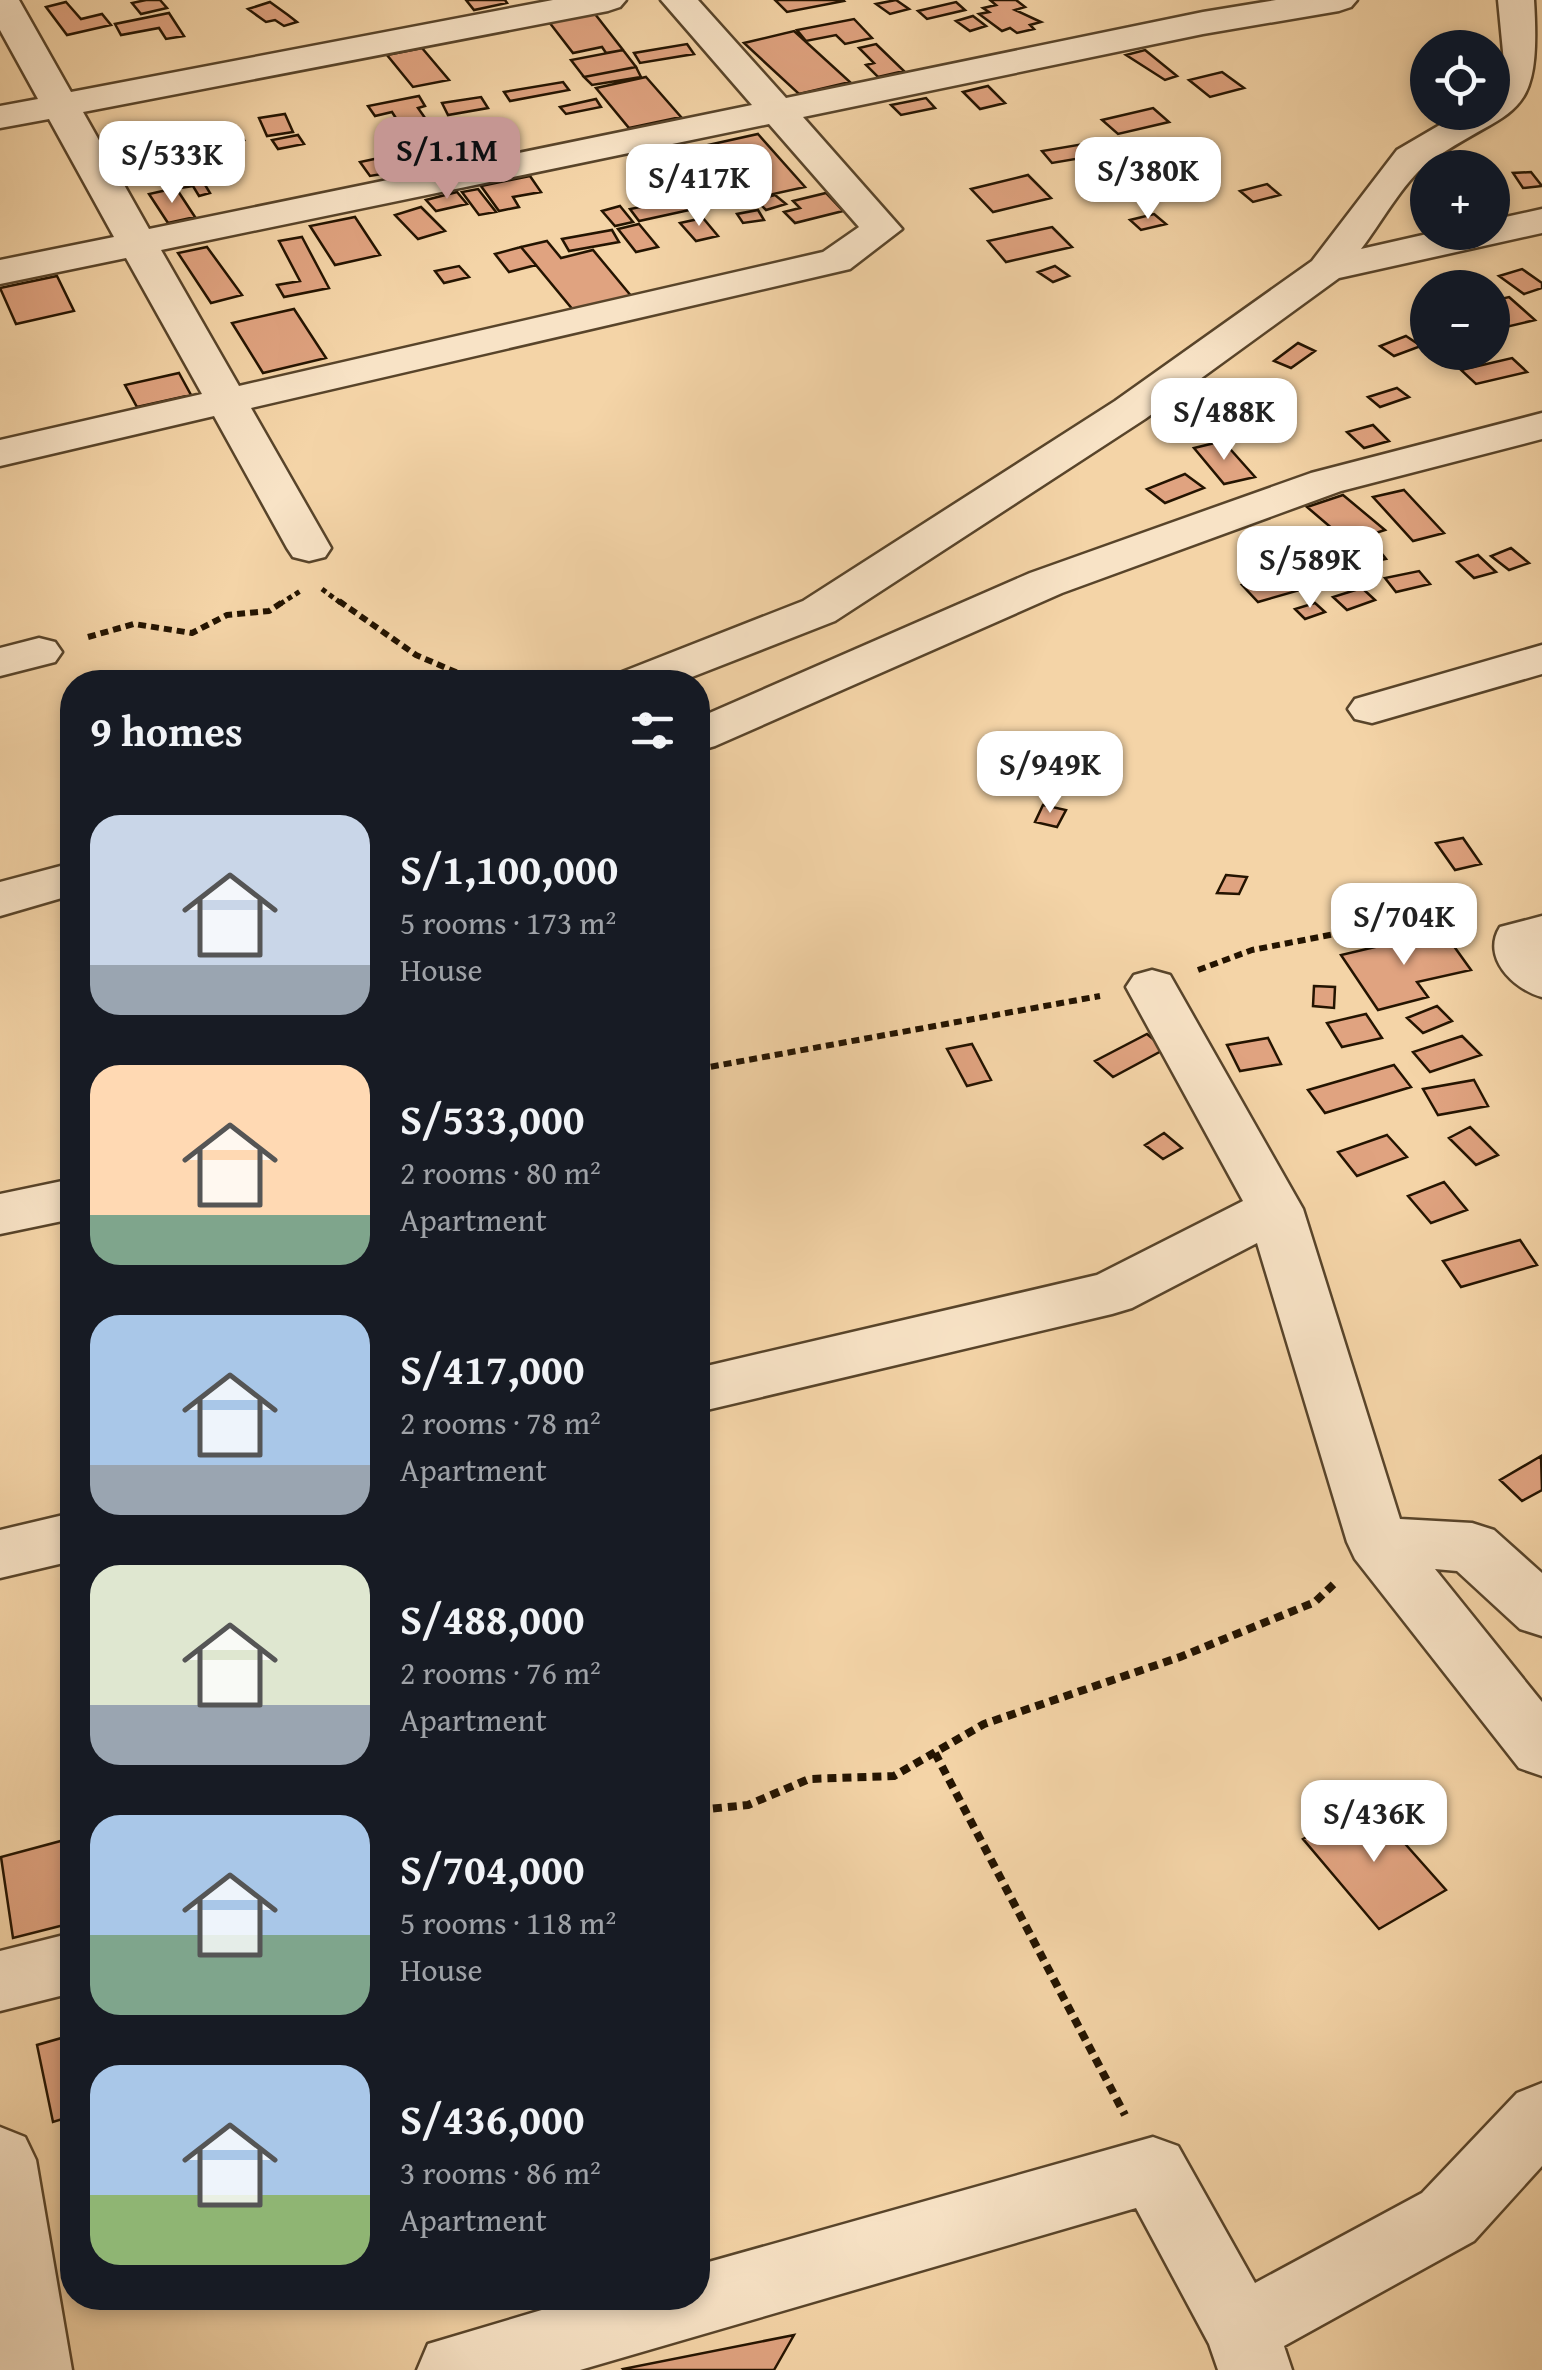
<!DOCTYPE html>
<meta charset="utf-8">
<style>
body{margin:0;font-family:"Gentium Book Plus",serif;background:#20242c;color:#f1f3f6;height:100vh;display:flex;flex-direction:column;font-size:38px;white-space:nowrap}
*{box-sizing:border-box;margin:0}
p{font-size:32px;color:#9ea1a6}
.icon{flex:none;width:55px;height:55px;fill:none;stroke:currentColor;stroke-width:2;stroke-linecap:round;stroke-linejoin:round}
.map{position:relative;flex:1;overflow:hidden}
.drawer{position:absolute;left:60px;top:670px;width:650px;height:1640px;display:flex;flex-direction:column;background:#171b24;border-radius:40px;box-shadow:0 5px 15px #0003}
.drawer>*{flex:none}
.fabs{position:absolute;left:1410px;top:30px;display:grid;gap:20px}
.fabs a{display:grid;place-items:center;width:100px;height:100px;border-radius:50%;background:#171b24;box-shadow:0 5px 15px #0003;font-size:50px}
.price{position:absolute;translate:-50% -85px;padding:0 22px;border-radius:20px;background:#fff;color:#222;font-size:32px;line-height:65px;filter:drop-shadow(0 2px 5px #0008)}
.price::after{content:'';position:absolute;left:50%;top:60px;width:30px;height:22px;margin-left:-15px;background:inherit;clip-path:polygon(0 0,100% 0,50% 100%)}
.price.on{background:#c59692;color:#111}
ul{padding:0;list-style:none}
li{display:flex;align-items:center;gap:30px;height:250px;padding:0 30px}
li span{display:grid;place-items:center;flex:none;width:280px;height:200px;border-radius:30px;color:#555}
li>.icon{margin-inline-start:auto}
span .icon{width:120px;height:120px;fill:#fffc;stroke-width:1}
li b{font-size:42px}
h2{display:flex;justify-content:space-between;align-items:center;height:120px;padding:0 30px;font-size:42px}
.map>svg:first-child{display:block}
.building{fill:#e0a380;stroke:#241401;stroke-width:2.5}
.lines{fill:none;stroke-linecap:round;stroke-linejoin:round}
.minor-casing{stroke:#58442a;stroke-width:5}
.path-far2{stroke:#241401;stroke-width:5;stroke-dasharray:5 4;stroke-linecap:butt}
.path-far1{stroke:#241401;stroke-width:6;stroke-dasharray:8 5;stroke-linecap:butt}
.path{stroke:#241401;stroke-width:8;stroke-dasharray:9 6;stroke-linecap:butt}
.minor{fill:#f8e3c6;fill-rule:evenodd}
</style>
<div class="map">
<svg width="1542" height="2370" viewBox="0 0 1542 2370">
<rect width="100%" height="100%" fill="#f4d4a7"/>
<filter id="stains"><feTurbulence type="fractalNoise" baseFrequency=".002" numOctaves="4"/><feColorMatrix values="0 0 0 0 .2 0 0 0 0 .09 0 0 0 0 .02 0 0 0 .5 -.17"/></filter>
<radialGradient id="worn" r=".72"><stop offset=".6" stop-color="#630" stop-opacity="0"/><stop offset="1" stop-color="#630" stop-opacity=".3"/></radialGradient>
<!-- building -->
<path class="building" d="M146,0h14l7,8 -26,6 -9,-11z
M466,0h39l2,3 -33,7z
M775,0h68l1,1 -57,11z
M896,0l13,9 -19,5 -14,-10z
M990,0h26l9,7 -10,3 26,12 -11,3 4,4 -17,4 -7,-5 -8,3 -23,-17 10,-2 -6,-4 13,-3z
M66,2l15,17 21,-5 9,11 -44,10 -21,-28z
M270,2l18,13 9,7 -13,4 -9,-6 -9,2 -18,-13z
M956,2l9,8 -38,9 -9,-8z
M169,13l15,23 -18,3 -7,-11 -38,7 -6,-11z
M595,14l28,36 -17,3 -4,-6 -29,6 -24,-31z
M973,16l13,10 -16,5 -14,-10z
M854,19l18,19 -27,6 -9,-9 -30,6 -9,-11z
M794,31l56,51 -51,12 -55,-51z
M687,44l7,10 -54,9 -6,-10z
M876,44l28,27 -26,6 -12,-12 8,-2 -15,-15z
M422,48l27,32 -36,7 -26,-32z
M623,50l13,17 -52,10 -13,-17z
M1145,50l32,26 -12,4 -39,-25z
M636,67l5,10 -49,8 -8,-8z
M1222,72l22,16 -34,9 -21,-17z
M646,77l35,40 -52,11 -33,-40z
M563,82l6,8 -59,11 -6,-9z
M988,86l17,17 -25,6 -17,-17z
M419,96l6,10 -7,2 7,10 -26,5 -7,-11 -17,4 -7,-10z
M481,97l7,11 -40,7 -6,-12z
M926,98l9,10 -34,7 -10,-10z
M596,99l5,8 -35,7 -6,-7z
M1153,108l16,14 -51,12 -16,-14z
M285,114l8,18 -26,4 -8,-18z
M235,126l9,14 -22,4 -8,-14z
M758,134l47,53 -50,11 -47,-53z
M298,135l6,9 -26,5 -6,-9z
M1119,138l10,12 -77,13 -10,-12z
M169,147l6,10 -39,7 -6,-9z
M384,157l10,15 -24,4 -10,-14z
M196,170l14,23 -11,3 -6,-10 -12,2 -8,-13z
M1531,172l11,14 -19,2 -10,-15z
M1028,175l23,23 -58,14 -22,-23z
M530,176l11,16 -28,5 6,10 -20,4 -18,-25z
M1267,184l13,11 -27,7 -13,-11z
M176,188l19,29 -27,6 -19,-29z
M478,189l18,23 -17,3 -17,-23z
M457,192l10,12 -31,7 -10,-11z
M826,193l17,18 -48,12 -11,-11 16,-4 -7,-7z
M775,195l11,9 -20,6 -10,-10z
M685,198l9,11 -55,12 -9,-12z
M620,206l13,16 -18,4 -13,-15z
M421,207l24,24 -27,8 -23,-24z
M758,210l6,10 -21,3 -6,-9z
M1154,214l12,10 -25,6 -11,-10z
M355,217l25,38 -45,10 -25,-39z
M703,218l15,18 -22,5 -16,-18z
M639,224l19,23 -22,5 -18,-23z
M1052,227l20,20 -66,15 -18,-21z
M612,230l7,12 -50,9 -7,-12z
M302,237l27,51 -45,9 -7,-12 23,-4 -21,-40z
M547,241l14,17 32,-8 39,47 -58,14 -53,-64z
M207,247l35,48 -31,8 -33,-50z
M521,247l15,18 -27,7 -14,-18z
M459,266l10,11 -25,6 -9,-12z
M1055,266l14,10 -16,6 -15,-10z
M1522,269l20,14v5l-18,6 -25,-18z
M57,276l17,35 -58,13 -16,-36z
M1509,297l26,23 -29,7 -14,-11v-15z
M294,309l32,49 -63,15 -31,-50z
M1406,336l15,10 -27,10 -14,-10z
M1298,343l17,8 -24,17 -17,-7z
M1512,358l15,14 -51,12 -15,-14z
M179,373l12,22 -54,12 -12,-22z
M1397,388l12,9 -29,10 -12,-10z
M1373,425l16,16 -25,7 -17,-16z
M1223,441l32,36 -31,7 -30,-36z
M1185,474l19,14 -39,15 -18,-14z
M1404,490l40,43 -31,8 -40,-44z
M1343,495l42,35 -37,12 -41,-35z
M1325,528l20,17 -19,7 -20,-17z
M1371,540l15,19 -25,5 -16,-19z
M1511,548l18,15 -20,7 -18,-14z
M1478,555l18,17 -22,6 -17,-16z
M1290,571l17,17 -49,14 -16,-17z
M1419,571l11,13 -34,8 -11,-14z
M1362,588l13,12 -28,10 -14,-13z
M1315,603l10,9 -20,7 -10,-10z
M1043,805l23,5 -9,17 -22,-5z
M1463,838l18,26 -26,6 -19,-27z
M1226,875l21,2 -8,17 -22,-1z
M1443,931l28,39 -54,12 11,15 -50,13 -37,-55z
M1314,986l21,1 -1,21 -21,-2z
M1437,1006l15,15 -29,12 -16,-15z
M1366,1014l16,24 -40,9 -15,-24z
M1147,1034l18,15 -52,28 -18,-16z
M1462,1036l19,19 -51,17 -17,-20z
M1268,1038l13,26 -41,7 -13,-26z
M972,1044l19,36 -24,6 -20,-37z
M1394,1065l17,22 -86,26 -17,-23z
M1474,1080l14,26 -50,9 -15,-26z
M1470,1127l28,28 -22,10 -27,-27z
M1164,1133l18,15 -19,11 -18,-14z
M1387,1135l20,22 -50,19 -19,-24z
M1444,1182l23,28 -36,13 -23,-27z
M1520,1240l17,25 -76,22 -18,-26z
M1541,1456l1,34 -20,11 -22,-21z
M1368,1802l78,88 -67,39 -76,-90z
M72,1838v85l-59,15 -12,-81z
M72,2035v81l-19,6 -16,-77z
M794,2335l-20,35h-150l-1,-1z"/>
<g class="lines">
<!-- minor casing -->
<g class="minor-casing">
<path id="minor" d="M0,0h19l52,92 482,-92h73l-6,7 -12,4 -525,101 66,117 603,-124 -91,-105h37l88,98 417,-86 73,-12h81l-6,7 -12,4 -136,23 -400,83 99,112 -52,40 -599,139 80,140 -6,9 -16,4 -16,-4 -6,-9 -73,-132 -214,50v-26l202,-46 -76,-136 -126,26v-24l114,-23 -65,-118 -49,9v-22l38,-7 -38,-69zM769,124l90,103 -36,25 -584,134 -78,-136z
M1498,0h36c8,129 -23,103 -107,164 -23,17 -48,62 -66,85l75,-17h56v-12l50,-11v24l-203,45 -194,141 -310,202 -156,61h-64l7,-10 181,-71 312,-200 197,-140 85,-111 65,-38h30v-19l12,-31z
M1542,413v26l-201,52 -279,102 -347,153 -17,5v-33l332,-145 281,-100z
M39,638l16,4 7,10 -7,10 -55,14v-28z
M1542,645v29l-170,49 -17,-4 -7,-10 7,-10z
M72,863v32l-72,21v-34z
M1542,916v81c-29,-8 -61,-40 -42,-70z
M1152,970l18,5 133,234 97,310 72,4 22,7 48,43v63l-22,-7 -63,-58 -22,-2 107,133v74l-23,-8 -164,-209 -8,-17 -90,-299 -125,65 -20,6 -414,98v-44l399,-93 146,-74 -117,-214 8,-12z
M72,1179v40l-72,15v-40z
M72,1513v48l-72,17v-48z
M72,1933v60l-72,18v-60z
M1542,2083v83l-68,75 -190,105 8,24h-74l-9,-26 -73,-136 -556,162h-163l11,-26 154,-46h116v-33l455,-128 25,9 77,137 167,-90 95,-100z
M0,2127l25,10 11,23 36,210h-72z"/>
</g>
<!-- path-far2 -->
<path class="path-far2" d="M322,589l20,15
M280,604l22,-14"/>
<!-- path-far1 -->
<path class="path-far1" d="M339,601l77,54 63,27
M88,637l46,-13 58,9 35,-18 42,-4 15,-10
M1198,970l54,-20 161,-31 55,11
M698,1069l402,-73"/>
<!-- path -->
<path class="path" d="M935,1753l190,362
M698,1810l50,-5 61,-26 85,-3 90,-52 196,-67 135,-55 22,-21"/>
<!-- minor -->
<use href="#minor" class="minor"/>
</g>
<rect width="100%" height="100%" filter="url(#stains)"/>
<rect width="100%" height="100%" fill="url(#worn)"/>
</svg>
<div class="fabs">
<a><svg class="icon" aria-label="locate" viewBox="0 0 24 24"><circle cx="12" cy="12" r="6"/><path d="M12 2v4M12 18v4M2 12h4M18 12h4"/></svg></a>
<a>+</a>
<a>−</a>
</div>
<b class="price on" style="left:447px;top:202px">S/1.1M</b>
<b class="price" style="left:172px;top:206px">S/533K</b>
<b class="price" style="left:1148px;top:222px">S/380K</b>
<b class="price" style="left:699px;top:229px">S/417K</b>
<b class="price" style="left:1224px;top:463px">S/488K</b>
<b class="price" style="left:1310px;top:611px">S/589K</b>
<b class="price" style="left:1050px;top:816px">S/949K</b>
<b class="price" style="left:1404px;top:968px">S/704K</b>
<b class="price" style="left:1374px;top:1865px">S/436K</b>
<section class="drawer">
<h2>9 homes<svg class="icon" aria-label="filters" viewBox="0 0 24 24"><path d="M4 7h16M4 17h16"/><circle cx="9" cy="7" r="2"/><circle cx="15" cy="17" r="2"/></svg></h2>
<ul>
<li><span style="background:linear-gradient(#c9d6e8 75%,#9aa5b1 0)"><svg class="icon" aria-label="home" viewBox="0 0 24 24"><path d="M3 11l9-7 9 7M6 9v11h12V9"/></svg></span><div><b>S/1,100,000</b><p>5 rooms · 173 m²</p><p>House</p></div></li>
<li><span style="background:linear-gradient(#ffd9b3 75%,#7fa58c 0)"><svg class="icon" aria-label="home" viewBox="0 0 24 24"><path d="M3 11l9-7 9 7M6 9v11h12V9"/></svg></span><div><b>S/533,000</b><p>2 rooms · 80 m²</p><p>Apartment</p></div></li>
<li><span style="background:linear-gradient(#a9c7e8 75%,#9aa5b1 0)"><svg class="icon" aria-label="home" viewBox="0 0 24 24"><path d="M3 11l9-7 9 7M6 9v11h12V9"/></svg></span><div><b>S/417,000</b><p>2 rooms · 78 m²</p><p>Apartment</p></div></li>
<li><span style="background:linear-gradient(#dfe7d0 70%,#9aa5b1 0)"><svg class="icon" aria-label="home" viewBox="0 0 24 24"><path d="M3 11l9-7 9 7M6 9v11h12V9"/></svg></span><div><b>S/488,000</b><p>2 rooms · 76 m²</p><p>Apartment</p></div></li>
<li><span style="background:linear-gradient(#a9c7e8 60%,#7fa58c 0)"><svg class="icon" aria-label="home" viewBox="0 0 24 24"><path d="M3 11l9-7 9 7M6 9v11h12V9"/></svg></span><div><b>S/704,000</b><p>5 rooms · 118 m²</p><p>House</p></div></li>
<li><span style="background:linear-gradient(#a9c7e8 65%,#8fb573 0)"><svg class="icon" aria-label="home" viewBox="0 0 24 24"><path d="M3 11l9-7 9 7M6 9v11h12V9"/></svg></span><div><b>S/436,000</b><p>3 rooms · 86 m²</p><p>Apartment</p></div></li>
</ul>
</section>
</div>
